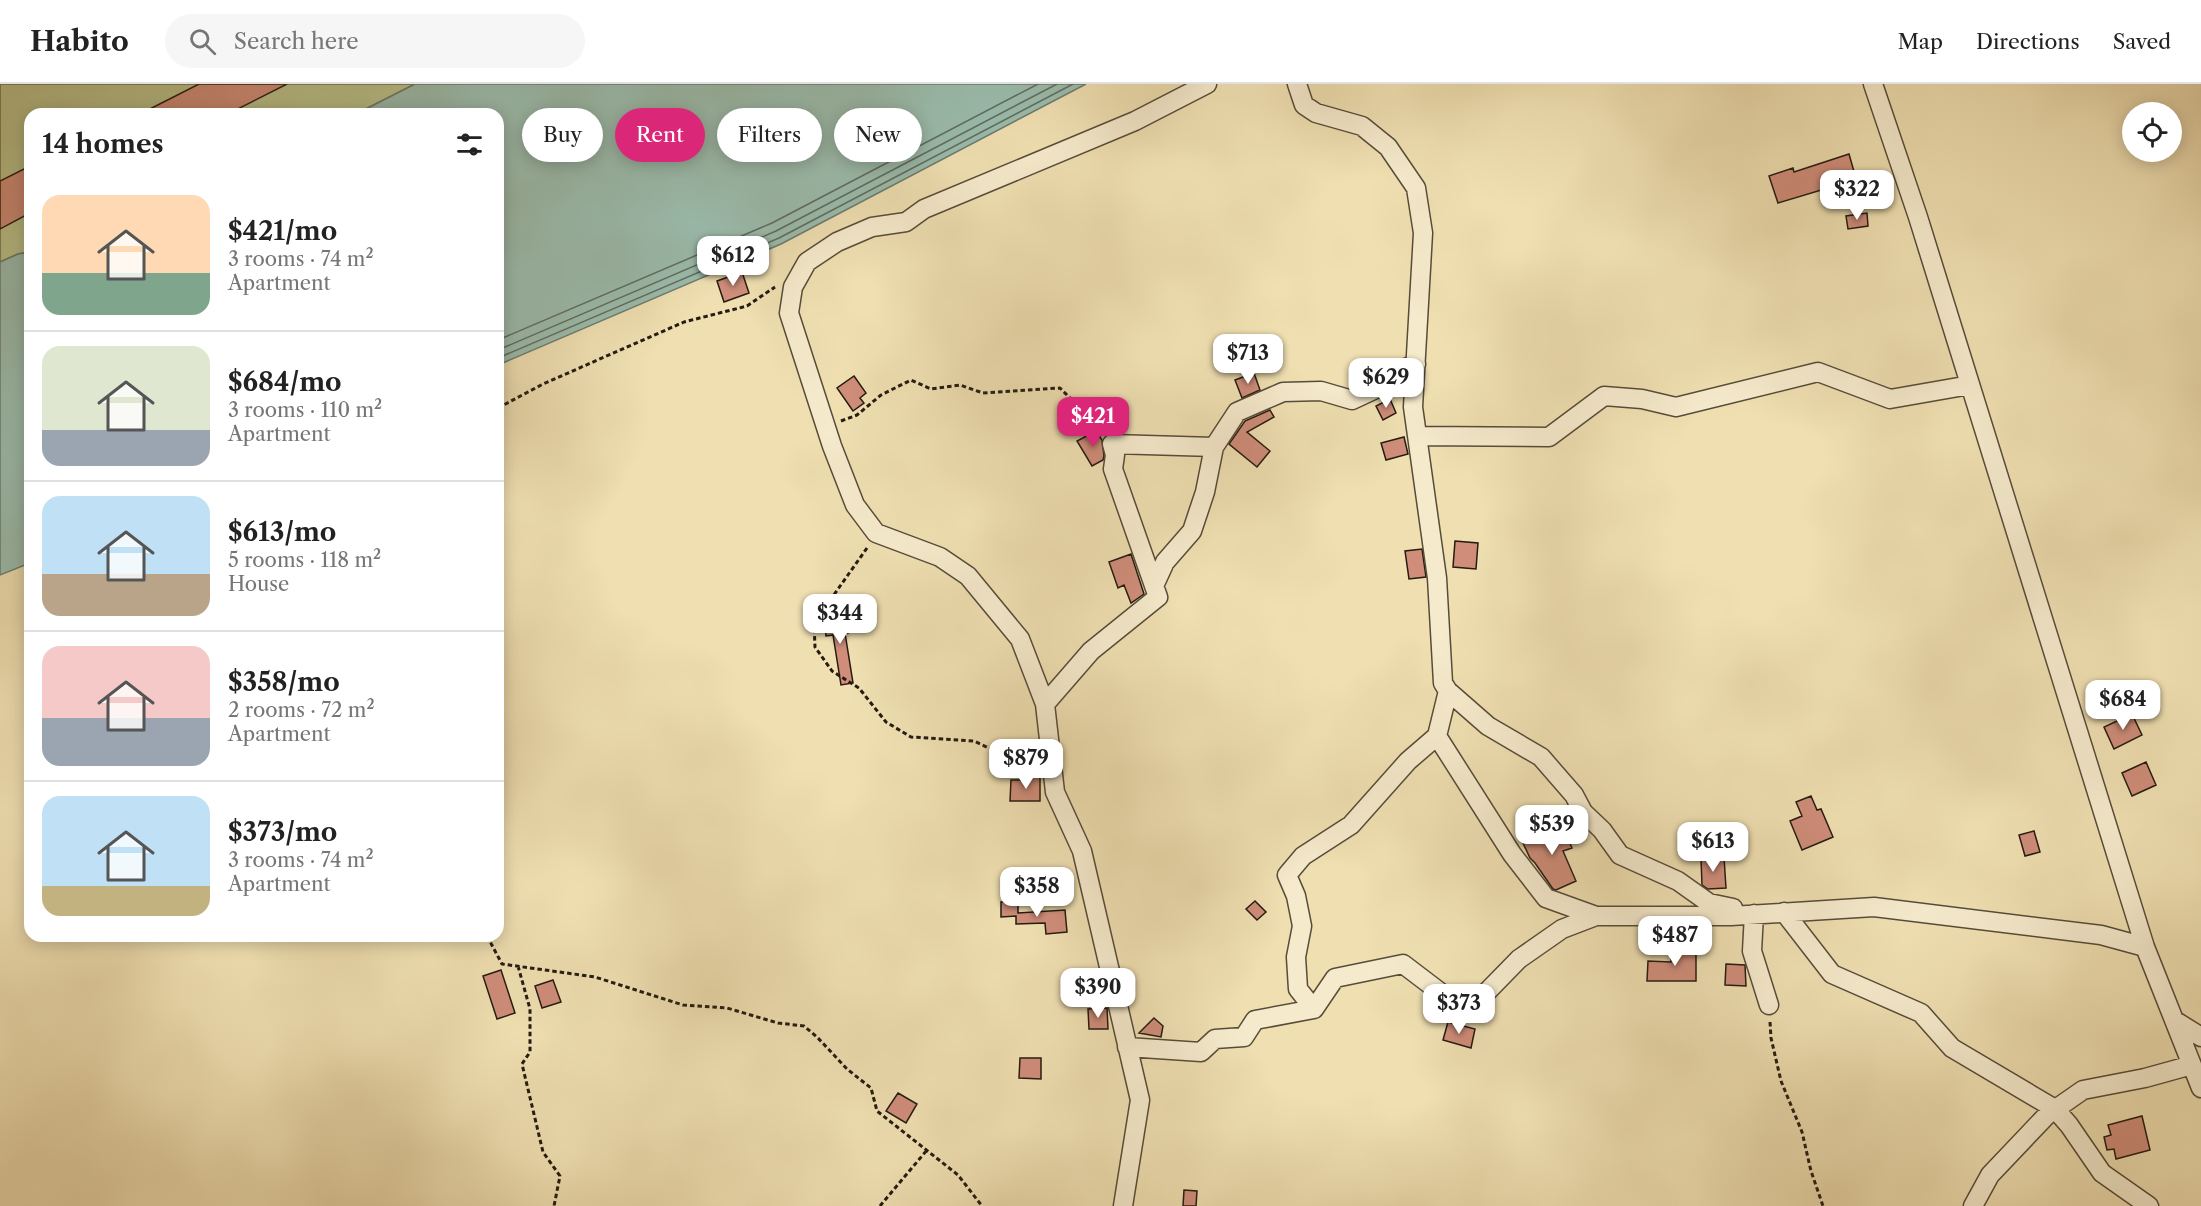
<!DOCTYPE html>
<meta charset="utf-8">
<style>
body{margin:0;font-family:"Libre Caslon Text",serif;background:#f6f6f6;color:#222;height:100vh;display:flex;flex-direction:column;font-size:22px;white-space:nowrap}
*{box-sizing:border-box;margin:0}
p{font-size:20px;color:#767676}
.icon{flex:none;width:33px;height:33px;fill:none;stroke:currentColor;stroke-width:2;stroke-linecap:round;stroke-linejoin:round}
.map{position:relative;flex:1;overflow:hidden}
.details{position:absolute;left:24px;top:24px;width:480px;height:834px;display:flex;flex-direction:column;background:#fff;border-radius:18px;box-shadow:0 3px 15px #0003}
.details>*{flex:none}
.top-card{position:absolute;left:522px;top:24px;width:570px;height:54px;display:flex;gap:12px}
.buttons{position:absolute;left:2122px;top:18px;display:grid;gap:12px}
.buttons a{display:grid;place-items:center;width:60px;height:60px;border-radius:50%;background:#fff;box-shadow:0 3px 15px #0003;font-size:30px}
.price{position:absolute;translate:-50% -51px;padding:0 14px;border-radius:12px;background:#fff;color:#222;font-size:20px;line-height:39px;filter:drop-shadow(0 2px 3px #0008)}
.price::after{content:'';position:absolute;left:50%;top:36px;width:18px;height:14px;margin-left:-9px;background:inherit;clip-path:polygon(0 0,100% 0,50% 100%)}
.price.active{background:#db2777;color:#fff}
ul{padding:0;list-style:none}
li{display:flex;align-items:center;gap:18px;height:150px;padding:0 18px}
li+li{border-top:2px solid #e0e0e0}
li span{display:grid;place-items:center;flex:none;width:168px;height:120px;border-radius:18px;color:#555}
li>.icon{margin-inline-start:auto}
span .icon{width:72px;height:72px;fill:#fffc;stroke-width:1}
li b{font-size:26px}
h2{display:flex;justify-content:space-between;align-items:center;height:72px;padding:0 18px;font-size:26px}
.chip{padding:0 21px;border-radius:27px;background:#fff;box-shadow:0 3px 15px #0003;font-size:21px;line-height:54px}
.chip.active{background:#db2777;color:#fff}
header{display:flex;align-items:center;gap:36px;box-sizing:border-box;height:84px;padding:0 30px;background:#fff;border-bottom:2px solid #e0e0e0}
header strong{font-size:28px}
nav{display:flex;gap:33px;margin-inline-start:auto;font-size:21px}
.search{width:420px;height:54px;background:#f6f6f6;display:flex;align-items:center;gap:15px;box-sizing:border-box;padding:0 21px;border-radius:33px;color:#767676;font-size:22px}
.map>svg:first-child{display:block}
.green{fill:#b9c28c;stroke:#6e6e4e;stroke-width:1.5}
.water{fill:#9abcad;stroke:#6b7c6f;stroke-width:1.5}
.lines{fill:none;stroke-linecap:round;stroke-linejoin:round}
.shore{stroke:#5f6c5f;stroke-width:1.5}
.building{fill:#cf8d7a;stroke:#241b11;stroke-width:1.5}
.minor-casing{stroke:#574c39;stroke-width:21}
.path{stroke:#241b11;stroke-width:3;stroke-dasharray:4.5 3;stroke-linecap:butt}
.minor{stroke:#f5eacc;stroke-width:18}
</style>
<header>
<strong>Habito</strong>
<div class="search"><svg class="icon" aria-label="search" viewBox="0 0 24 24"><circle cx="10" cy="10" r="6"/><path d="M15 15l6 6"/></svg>Search here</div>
<nav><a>Map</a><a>Directions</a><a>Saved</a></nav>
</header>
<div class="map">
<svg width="2201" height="1122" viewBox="0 0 2201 1122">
<rect width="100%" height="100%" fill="#efdfb1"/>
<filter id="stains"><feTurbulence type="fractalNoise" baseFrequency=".00333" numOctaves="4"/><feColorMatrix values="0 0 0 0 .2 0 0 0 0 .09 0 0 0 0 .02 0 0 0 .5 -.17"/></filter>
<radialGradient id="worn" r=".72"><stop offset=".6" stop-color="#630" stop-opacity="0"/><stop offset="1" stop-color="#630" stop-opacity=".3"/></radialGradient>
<!-- green -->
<path class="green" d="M0,0h415l-59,30h-326v138l-12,2 -18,8z"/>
<!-- water -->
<path class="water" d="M415,0h671l-305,160 -283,121v-251h-142z
M30,168v311l-30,12v-313l18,-8z"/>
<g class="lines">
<!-- shore -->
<path class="shore" d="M498,256l274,-117 266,-139
M498,266l278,-119 281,-147
M498,274l281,-120 294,-154"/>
</g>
<!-- building -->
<path class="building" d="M199,0h88l-59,30h-88z
M1849,70l6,21 -9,3 2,4 -70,21 -9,-27 24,-8 1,4z
M26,84l4,7v38l-30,16v-48z
M1867,129l1,13 -20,3 -2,-13z
M742,188l7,21 -25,9 -7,-21z
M1254,289l6,17 -18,8 -7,-18z
M854,292l12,17 -6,5 4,5 -11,8 -16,-23z
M1390,315l6,14 -13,7 -7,-14z
M1270,326l4,7 -27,15 23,19 -13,16 -28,-23 16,-23z
M1096,347l6,9 2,16 -1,4 -11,6 -15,-25z
M1404,353l4,17 -22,6 -5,-17z
M1455,457l23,2 -2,26 -23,-2z
M1422,465l4,28 -17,2 -4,-28z
M1131,470l13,40 -13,9 -7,-18 -6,3 -9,-26z
M845,529l3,20h-3l8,50 -12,2 -8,-50 -7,1 -2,-20z
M2132,630l10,21 -28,14 -10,-22z
M2146,678l10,23 -24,11 -10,-23z
M1027,692h13v25h-30l1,-21h16z
M1811,712l6,14 4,-1 12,28 -31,13 -12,-29 12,-5 -6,-14z
M1562,741l10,23 -9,3 13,30 -20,9 -3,-1 -18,-26 -5,-5 -8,-17z
M2034,747l6,21 -15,4 -6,-21z
M1724,773l2,31 -18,1 -6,-4 -1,-27z
M1018,817v12l47,-3 2,22 -21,2 -1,-11 -29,1v-8l-15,1v-15z
M1255,817l11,11 -9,8 -11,-11z
M1671,864h25v33h-49l1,-20 23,1z
M1726,880l19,1 1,21 -21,-1z
M501,886l14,43 -18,6 -14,-43z
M553,896l8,22 -19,6 -7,-22z
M1107,924l1,21h-19l-1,-20z
M1154,934l9,8 -2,11 -22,-4z
M1448,938l27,7 -4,19 -28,-8z
M1020,974h21v21l-22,-1z
M898,1009l19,11 -11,19 -20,-12z
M2142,1032l8,34 -34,9 -2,-10 -7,1 -3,-13 7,-2 -3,-10z
M1184,1106l13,1 -1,15h-13z"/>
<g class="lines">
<!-- minor casing -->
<g class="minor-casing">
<path id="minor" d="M1297,0l7,21 12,8 46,13 26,21 28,41 7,45 -10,174 24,171 6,105 5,8 -11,45 75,118 34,44 50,18
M1873,0l45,133 227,730 56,141
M1417,352l132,1 55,-41 38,3 34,8 142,-35 72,27 80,-14
M1154,502l11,-24 27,-31 13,-39 9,-45
M1448,607l40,35 53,31 33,38 9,17 19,18 18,25 58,26 31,22 24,5
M1045,620l46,-53 67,-54 -45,-128 2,-14 -3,-11 102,3 23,-35 46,-20 38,-1 31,9 30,-14 23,-18 11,-4
M1784,828l48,62 89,39 31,35 103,61 14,16 33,48 47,33
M1754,830l-2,37 17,54
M1477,918l42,-43 43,-30 34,-13h135l143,-9 227,28 44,12
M1314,925l-16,-20 -2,-32 6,-31 -6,-30 -9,-21 16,-19 48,-31 57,-64 29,-25
M2174,936l27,17
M1127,963l74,5 14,-13 29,-2 11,-17 59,-11 21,-31 68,-14 46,35
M1123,1122l17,-106 -58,-249 -27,-59 -10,-88 -25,-65 -52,-63 -28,-19 -64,-24 -21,-28 -23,-59 -43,-133 4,-26 14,-25 30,-20 35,-15 34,-5 18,-13 211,-88 72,-37
M1973,1122l17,-31 57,-60 36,-25 62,-12 47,-13"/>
</g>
<!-- path -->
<path class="path" d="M498,324l45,-24 141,-62 63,-16 28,-19
M841,337l16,-6 24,-20 30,-15 20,9 29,-4 23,8 77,-5 42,42
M867,464l-53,75 1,24 17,24 27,17 27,34 25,15 63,4 48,23 13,3
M487,852l15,28 93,13 88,28 44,3 51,15 26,3 13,11 30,32 24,19 6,23 81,64 24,31
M518,882l12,43v43l-8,12 21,88 17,24 -6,30
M1770,938l1,16 10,43 21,51 9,39 12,35
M880,1122l47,-56"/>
<!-- minor -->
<use href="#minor" class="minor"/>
</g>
<rect width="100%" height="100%" filter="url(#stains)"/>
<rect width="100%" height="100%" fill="url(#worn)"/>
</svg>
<div class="buttons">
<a><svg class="icon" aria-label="locate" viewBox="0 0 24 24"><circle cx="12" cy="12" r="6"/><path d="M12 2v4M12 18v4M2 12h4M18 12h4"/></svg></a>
</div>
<b class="price" style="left:1857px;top:137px">$322</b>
<b class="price" style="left:733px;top:203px">$612</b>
<b class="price" style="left:1248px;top:301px">$713</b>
<b class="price" style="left:1386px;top:325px">$629</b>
<b class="price active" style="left:1093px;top:364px">$421</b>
<b class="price" style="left:840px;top:561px">$344</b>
<b class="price" style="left:2123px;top:647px">$684</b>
<b class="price" style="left:1026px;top:706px">$879</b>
<b class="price" style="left:1552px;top:772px">$539</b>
<b class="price" style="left:1713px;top:789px">$613</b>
<b class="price" style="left:1037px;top:834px">$358</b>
<b class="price" style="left:1675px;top:883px">$487</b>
<b class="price" style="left:1098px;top:935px">$390</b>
<b class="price" style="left:1459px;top:951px">$373</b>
<div class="top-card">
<a class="chip">Buy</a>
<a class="chip active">Rent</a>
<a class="chip">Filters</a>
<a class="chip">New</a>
</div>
<section class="details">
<h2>14 homes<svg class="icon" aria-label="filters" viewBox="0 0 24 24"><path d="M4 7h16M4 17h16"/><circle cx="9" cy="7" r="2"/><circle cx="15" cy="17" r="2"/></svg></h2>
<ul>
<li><span style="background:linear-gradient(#ffd9b3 65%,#7fa58c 0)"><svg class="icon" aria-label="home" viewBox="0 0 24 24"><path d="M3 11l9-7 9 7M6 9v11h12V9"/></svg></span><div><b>$421/mo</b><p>3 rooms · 74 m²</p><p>Apartment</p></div></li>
<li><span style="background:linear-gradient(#dfe7d0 70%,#9aa5b1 0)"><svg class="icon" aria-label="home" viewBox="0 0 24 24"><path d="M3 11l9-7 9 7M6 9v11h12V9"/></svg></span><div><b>$684/mo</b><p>3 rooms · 110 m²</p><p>Apartment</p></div></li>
<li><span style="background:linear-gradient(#bfe0f5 65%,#b9a48a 0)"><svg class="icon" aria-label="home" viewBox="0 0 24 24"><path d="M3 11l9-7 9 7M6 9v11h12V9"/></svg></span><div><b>$613/mo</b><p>5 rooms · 118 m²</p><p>House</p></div></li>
<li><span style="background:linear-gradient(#f6c9c9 60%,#9aa5b1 0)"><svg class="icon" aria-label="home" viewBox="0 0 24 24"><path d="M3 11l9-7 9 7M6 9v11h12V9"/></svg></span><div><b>$358/mo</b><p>2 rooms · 72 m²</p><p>Apartment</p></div></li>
<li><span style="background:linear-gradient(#bfe0f5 75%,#c2b280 0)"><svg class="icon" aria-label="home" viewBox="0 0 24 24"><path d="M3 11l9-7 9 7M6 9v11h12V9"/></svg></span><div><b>$373/mo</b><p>3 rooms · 74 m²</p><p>Apartment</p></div></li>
</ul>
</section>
</div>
